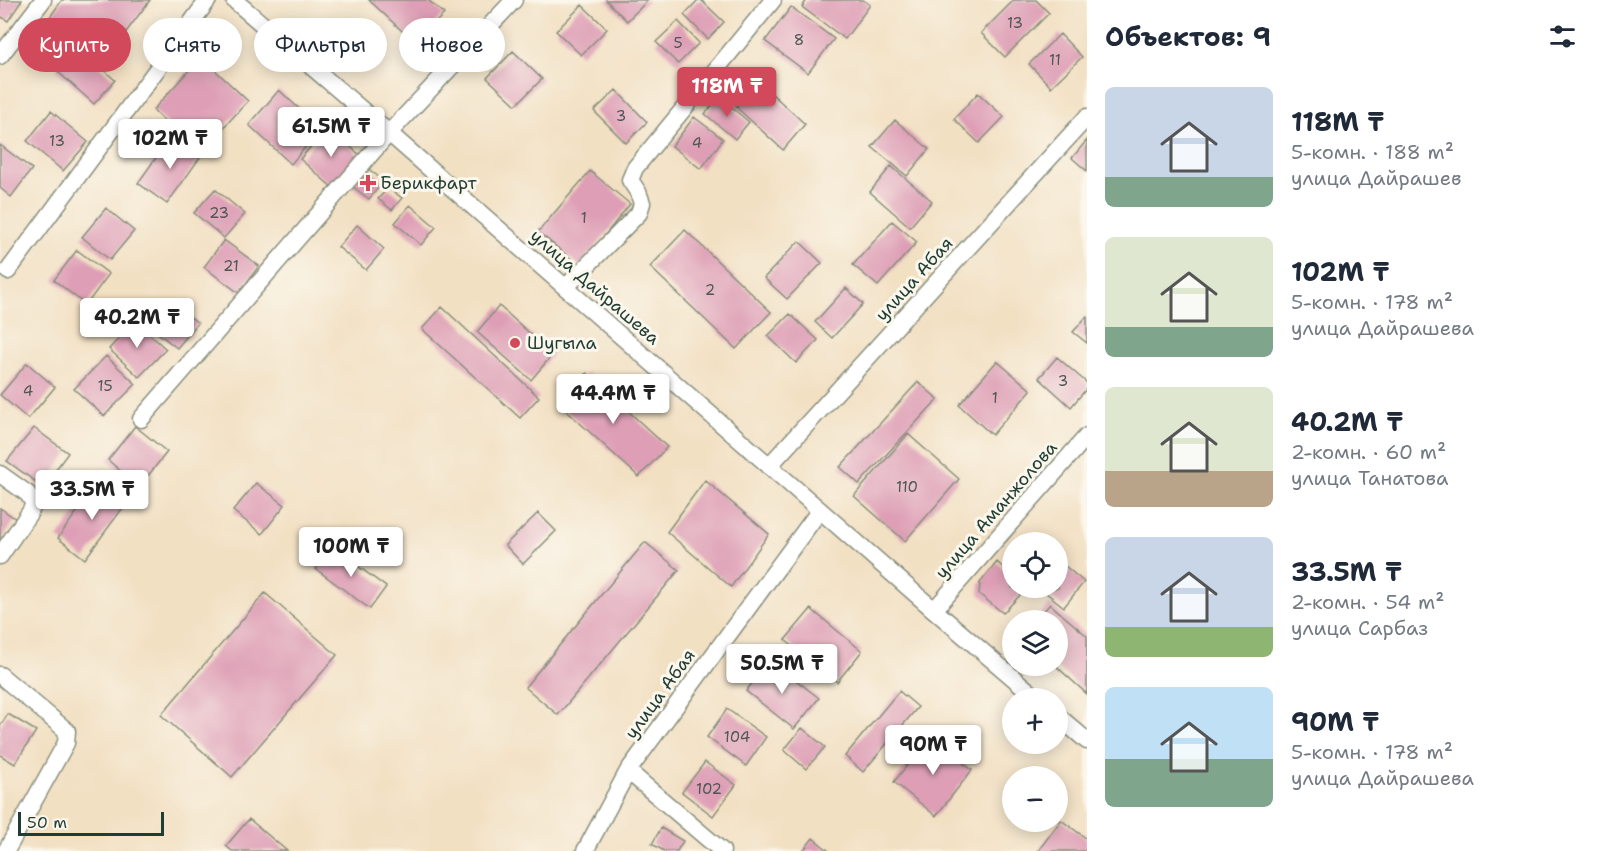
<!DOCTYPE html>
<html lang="ru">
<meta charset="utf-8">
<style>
body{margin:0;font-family:"Shantell Sans",sans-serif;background:#f2f2f3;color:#1f2937;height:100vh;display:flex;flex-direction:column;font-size:22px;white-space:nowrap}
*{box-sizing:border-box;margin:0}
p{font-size:20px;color:#747a83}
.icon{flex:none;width:33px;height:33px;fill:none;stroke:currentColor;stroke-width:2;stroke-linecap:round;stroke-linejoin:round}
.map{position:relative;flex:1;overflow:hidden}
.side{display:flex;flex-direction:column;background:#fff;width:510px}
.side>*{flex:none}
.hud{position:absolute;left:18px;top:18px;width:570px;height:54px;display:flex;gap:12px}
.tools{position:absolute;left:1002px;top:532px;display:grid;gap:12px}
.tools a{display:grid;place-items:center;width:66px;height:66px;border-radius:50%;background:#fff;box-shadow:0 3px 15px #0003;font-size:30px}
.scale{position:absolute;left:18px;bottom:15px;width:146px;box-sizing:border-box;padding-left:6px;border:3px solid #1f3d34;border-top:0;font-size:16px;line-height:21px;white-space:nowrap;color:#1f3d34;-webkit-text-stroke:4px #fbf7ec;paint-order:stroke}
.price{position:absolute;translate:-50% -51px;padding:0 14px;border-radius:6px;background:#fff;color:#222;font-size:20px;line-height:39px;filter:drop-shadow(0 2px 3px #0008)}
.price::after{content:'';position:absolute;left:50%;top:36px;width:18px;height:14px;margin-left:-9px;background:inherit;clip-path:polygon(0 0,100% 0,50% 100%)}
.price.active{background:#d1495b;color:#fff}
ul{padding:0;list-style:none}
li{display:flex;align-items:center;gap:18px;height:150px;padding:0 18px}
li span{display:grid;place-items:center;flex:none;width:168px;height:120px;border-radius:9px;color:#555}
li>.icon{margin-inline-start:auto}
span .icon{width:72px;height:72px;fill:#fffc;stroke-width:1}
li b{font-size:26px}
h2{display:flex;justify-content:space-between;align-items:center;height:72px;padding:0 18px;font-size:26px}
.chip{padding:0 21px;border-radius:27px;background:#fff;box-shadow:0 3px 15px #0003;font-size:21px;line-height:54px}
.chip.active{background:#d1495b;color:#fff}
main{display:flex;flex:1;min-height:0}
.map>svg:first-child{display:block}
.building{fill:#de9fb6}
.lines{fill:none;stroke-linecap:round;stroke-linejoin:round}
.street-casing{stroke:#888e7c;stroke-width:19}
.street{stroke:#fff;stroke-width:16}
.poi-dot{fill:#d1495b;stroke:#fbf7ec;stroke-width:2}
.labels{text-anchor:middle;stroke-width:6;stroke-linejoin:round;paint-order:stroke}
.number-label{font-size:15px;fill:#4f5654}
.poi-label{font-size:18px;fill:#1f3d34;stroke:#fbf7ec;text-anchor:start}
.street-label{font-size:18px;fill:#1f3d34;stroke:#fbf7ec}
</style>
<main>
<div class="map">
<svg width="1087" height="851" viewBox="0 0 1087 851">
<rect width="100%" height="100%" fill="#fbf7ec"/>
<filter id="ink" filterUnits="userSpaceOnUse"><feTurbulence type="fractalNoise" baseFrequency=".0167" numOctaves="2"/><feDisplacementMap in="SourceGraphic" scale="12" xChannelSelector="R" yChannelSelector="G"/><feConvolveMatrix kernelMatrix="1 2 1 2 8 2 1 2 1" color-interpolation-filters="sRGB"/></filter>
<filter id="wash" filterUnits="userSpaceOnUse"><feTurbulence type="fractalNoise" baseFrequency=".008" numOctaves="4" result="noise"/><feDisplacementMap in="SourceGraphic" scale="24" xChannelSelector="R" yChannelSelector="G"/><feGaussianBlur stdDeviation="1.35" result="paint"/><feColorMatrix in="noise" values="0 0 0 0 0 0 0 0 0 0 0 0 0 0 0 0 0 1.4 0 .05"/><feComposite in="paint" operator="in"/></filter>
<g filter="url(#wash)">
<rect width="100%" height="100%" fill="#f2e0c3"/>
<g id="blocks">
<!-- building -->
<path class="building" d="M0,0h22l-14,21 -8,-5z
M62,0h88l-47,63 -56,-42z
M369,0h59l16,14 -29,29z
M606,0h42l-21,21z
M698,0h3l23,22 -16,17 -24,-24z
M807,0h56l7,5 -25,34 -43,-32z
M1014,0h22l13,13 -44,44 -24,-24z
M582,5l25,24 -26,26 -25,-24z
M791,7l43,32 -26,34 -43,-32z
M678,21l21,22 -21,21 -22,-22z
M1060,34l22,23 -31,30 -22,-23z
M77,47l38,33 -21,24 -38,-34z
M513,51l29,28 -26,26 -29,-27z
M201,57l47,44 -48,52 -47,-43z
M758,81l47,43 -22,26 -47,-43z
M279,90l42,39 -30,35 -42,-39z
M616,90l31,32 -21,21 -32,-32z
M978,93l26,24 -25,26 -25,-24z
M719,97l30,25 -14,17 -30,-25z
M51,111l37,31 -25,29 -36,-30z
M694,117l29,22 -22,30 -29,-23z
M895,120l34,29 -22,27 -35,-29z
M328,127l34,30 -28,32 -34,-30z
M172,135l29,21 -34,48 -29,-21z
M1087,140v31l-15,-13z
M0,145l32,24 -21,28 -11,-9z
M891,166l41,35 -22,26 -40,-35z
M366,167l18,14 -15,18 -17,-13z
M590,171l40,33 -50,62 -42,-34z
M388,188l14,10 -10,12 -14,-11z
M215,189l30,25 -21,24 -30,-25z
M410,205l26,22 -15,18 -26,-22z
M106,208l28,23 -24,29 -28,-23z
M892,221l25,21 -39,44 -25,-21z
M357,225l27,24 -18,21 -28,-23z
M685,230l86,82 -35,37 -86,-82z
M224,240l35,26 -20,27 -35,-26z
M799,241l23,22 -35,36 -23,-21z
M77,250l32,24 -23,31 -32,-25z
M846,288l17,16 -31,34 -17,-16z
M174,304l24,19 -21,25 -23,-18z
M499,306l54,48 -22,26 -54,-48z
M442,307l97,90 -19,21 -98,-89z
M790,314l28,26 -22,23 -28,-27z
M1087,316v27l-14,-11z
M135,321l31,28 -27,28 -30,-28z
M106,356l30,28 -32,32 -30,-27z
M1057,357l30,26v5l-16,19 -32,-29z
M997,361l34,29 -39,45 -33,-30z
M27,363l28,24 -27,32 -28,-24z
M587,373l80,74 -28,30 -80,-73z
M918,382l20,17 -79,85 -19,-17z
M135,426l32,26 -28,35 -31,-27z
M34,428l34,25 -25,34 -36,-26z
M908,434l51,45 -54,62 -51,-45z
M705,480l64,54 -38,53 -64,-55z
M98,483l27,22 -40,54 -27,-21z
M256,483l29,22 -23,29 -29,-23z
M0,508l16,11 -16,23z
M538,513l18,18 -33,33 -18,-19z
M645,542l34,28 -121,145 -33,-28z
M332,547l54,40 -16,22 -54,-40z
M1058,560l26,22 -20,25 -24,-19h18z
M997,562l15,14v12l14,1 -23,24 -24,-19 1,-11z
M265,593l72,62 -105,122 -71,-62z
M1050,604l37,32v58l-31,-28h2v-45h-23z
M811,609l51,42 -25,31 -52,-42z
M770,660l49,38 -25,31 -48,-38z
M899,691l19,16 -55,65 -18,-16z
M727,709l39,28 -20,29 -39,-29z
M8,714l28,17 -21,33 -15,-9v-29z
M802,728l23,19 -19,22 -22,-19z
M930,736l42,34 -36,46 -42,-34z
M705,762l31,23 -23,31 -31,-24z
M249,819l38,32h-55l-6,-5z
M1061,820l26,19v12h-49z
M661,828l22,13 -6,10h-13l-12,-7z
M813,838l16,13h-26z"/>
</g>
</g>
<g filter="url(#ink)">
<use href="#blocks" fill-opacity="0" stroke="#888e7c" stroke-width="1.5"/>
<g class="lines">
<!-- street casing -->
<g class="street-casing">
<path id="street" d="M234,0l155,133 545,477 104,89
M0,56l43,-56
M8,271l200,-271
M566,287l73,-74 3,-10 -4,-11 -8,-12 5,-12 138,-168
M141,419l248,-286 125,-133
M769,466l318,-349
M0,474l28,20 6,10 -4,8 -30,44
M934,610l153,-174
M0,675l67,56 -1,12 -60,108
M1058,716l29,25
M628,771l94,80
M585,851l43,-80 192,-261"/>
</g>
<!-- street -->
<use href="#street" class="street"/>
</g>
</g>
<!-- markers -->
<g class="poi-dot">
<path d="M365 174h6v6h6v6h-6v6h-6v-6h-6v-6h6z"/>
<circle cx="515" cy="343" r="6"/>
</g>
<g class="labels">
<!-- number labels -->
<g class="number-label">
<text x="1015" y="28">13</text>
<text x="799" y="45">8</text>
<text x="678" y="48">5</text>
<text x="1055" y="65">11</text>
<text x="621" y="121">3</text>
<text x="57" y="146">13</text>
<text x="697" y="148">4</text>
<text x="219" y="218">23</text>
<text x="584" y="223">1</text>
<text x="231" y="271">21</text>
<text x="710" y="295">2</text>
<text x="1063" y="386">3</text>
<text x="105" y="391">15</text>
<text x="28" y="396">4</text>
<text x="995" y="403">1</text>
<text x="907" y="492">110</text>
<text x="737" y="742">104</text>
<text x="709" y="794">102</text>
</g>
<!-- poi labels -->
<g class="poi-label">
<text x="380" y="189">Берикфарт</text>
<text x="527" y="349">Шугыла</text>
</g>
<!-- street labels -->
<g class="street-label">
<text transform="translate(914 279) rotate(-48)" y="6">улица Абая</text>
<text transform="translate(595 287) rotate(41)" y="6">улица Дайрашева</text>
<text transform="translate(996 510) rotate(-49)" y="6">улица Аманжолова</text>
<text transform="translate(660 694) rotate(-54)" y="6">улица Абая</text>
</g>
</g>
</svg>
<div class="tools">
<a><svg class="icon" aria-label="locate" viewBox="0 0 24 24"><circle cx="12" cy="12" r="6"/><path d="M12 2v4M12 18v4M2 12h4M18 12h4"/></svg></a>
<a><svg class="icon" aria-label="layers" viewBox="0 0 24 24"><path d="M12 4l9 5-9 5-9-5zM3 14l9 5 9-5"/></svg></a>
<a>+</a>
<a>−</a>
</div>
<div class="scale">50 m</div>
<b class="price active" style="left:727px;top:118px">118M ₸</b>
<b class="price" style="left:331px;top:158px">61.5M ₸</b>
<b class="price" style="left:170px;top:170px">102M ₸</b>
<b class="price" style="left:137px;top:349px">40.2M ₸</b>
<b class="price" style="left:613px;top:425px">44.4M ₸</b>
<b class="price" style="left:92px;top:521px">33.5M ₸</b>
<b class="price" style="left:351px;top:578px">100M ₸</b>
<b class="price" style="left:782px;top:695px">50.5M ₸</b>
<b class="price" style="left:933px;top:776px">90M ₸</b>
<div class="hud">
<a class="chip active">Купить</a>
<a class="chip">Снять</a>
<a class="chip">Фильтры</a>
<a class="chip">Новое</a>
</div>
</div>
<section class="side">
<h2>Объектов: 9<svg class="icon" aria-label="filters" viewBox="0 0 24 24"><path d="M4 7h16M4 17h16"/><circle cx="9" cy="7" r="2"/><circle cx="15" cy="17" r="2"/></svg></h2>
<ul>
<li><span style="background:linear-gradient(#c9d6e8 75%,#7fa58c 0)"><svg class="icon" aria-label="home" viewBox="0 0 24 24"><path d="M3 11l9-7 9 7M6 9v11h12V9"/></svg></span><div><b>118M ₸</b><p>5-комн. · 188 m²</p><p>улица Дайрашев</p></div></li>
<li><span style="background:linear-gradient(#dfe7d0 75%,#7fa58c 0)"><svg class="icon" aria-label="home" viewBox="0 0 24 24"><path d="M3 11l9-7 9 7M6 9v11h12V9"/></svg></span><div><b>102M ₸</b><p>5-комн. · 178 m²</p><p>улица Дайрашева</p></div></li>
<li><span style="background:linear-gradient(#dfe7d0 70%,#b9a48a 0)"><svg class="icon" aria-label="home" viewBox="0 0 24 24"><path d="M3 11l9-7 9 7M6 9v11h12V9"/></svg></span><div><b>40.2M ₸</b><p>2-комн. · 60 m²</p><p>улица Танатова</p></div></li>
<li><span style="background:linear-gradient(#c9d6e8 75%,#8fb573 0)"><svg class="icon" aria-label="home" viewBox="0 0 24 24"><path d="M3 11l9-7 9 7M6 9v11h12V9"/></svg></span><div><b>33.5M ₸</b><p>2-комн. · 54 m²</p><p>улица Сарбаз</p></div></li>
<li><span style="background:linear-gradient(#bfe0f5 60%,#7fa58c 0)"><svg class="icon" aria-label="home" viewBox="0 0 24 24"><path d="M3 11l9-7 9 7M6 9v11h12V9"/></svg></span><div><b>90M ₸</b><p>5-комн. · 178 m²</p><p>улица Дайрашева</p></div></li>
</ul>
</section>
</main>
